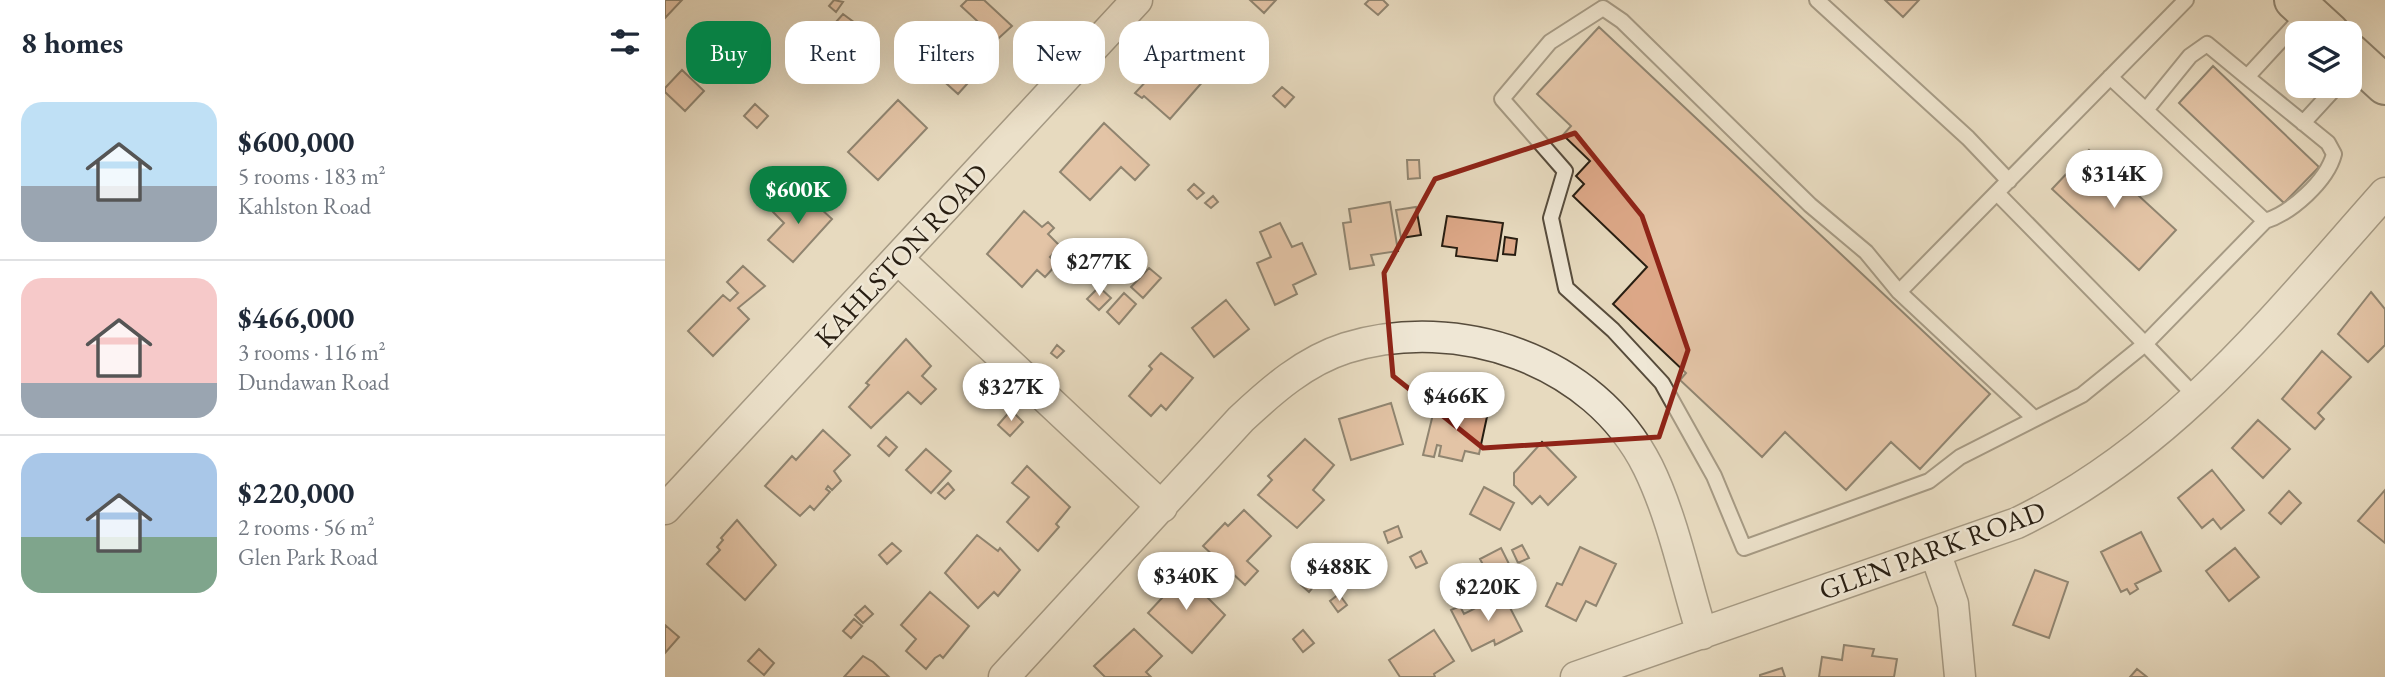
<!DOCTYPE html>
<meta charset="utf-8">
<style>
body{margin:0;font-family:"EB Garamond",serif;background:#f2f2f3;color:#1f2937;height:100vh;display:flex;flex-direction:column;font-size:26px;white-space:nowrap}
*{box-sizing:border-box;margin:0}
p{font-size:23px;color:#747a83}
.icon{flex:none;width:38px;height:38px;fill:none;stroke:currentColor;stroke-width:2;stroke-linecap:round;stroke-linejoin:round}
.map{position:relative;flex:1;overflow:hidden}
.drawer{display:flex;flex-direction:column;background:#fff;width:665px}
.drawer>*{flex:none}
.top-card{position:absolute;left:21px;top:21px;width:665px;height:63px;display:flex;gap:14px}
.controls{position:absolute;left:1620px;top:21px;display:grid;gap:14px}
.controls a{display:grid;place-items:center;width:77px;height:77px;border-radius:14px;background:#fff;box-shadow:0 7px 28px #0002;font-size:35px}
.price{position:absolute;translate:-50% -60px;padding:0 16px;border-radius:24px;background:#fff;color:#222;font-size:23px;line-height:46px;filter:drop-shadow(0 2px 4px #0008)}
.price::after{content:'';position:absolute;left:50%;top:42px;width:21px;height:16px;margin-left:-10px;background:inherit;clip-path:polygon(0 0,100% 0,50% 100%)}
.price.selected{background:#0b8043;color:#fff}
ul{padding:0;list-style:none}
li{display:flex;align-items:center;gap:21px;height:175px;padding:0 21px}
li+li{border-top:2px solid #e0e1e3}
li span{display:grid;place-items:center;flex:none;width:196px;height:140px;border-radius:21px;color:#555}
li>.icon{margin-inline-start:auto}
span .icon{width:84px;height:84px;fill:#fffc;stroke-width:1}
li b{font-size:30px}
h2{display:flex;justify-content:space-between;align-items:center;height:84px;padding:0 21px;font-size:30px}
.tag{padding:0 24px;border-radius:21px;background:#fff;box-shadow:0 7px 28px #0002;font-size:24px;line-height:63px}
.tag.selected{background:#0b8043;color:#fff}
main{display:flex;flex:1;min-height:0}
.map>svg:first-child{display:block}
.building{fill:#dda888;stroke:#271d11;stroke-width:2}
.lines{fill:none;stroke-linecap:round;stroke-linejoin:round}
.lane-casing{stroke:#574c3c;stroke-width:18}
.street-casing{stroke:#574c3c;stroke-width:33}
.highway-casing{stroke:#271d11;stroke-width:42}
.lane{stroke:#efe7d5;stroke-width:14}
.street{stroke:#efe7d5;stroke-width:30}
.highway{stroke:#e7dabf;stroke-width:38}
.marked{fill:none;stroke:#8f2418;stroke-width:5;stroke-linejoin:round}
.labels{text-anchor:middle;stroke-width:5;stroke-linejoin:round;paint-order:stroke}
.street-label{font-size:28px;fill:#271d11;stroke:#efe7d5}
</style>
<main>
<section class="drawer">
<h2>8 homes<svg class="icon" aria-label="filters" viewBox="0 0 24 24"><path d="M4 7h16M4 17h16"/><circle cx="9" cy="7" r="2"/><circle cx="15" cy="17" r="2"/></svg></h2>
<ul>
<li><span style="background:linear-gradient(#bfe0f5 60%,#9aa5b1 0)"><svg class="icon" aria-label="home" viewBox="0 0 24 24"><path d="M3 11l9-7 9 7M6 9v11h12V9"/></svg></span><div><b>$600,000</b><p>5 rooms · 183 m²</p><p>Kahlston Road</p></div></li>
<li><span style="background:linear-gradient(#f6c9c9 75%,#9aa5b1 0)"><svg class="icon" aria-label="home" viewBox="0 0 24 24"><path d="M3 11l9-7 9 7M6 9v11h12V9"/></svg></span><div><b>$466,000</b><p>3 rooms · 116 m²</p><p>Dundawan Road</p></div></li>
<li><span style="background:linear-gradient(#a9c7e8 60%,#7fa58c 0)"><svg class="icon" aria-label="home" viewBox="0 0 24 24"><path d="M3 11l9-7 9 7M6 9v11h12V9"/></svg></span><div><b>$220,000</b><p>2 rooms · 56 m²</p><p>Glen Park Road</p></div></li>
</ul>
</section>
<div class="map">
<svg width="1720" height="677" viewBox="0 0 1720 677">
<rect width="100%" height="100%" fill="#e7dabf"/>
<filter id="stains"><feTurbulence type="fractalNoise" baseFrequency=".00286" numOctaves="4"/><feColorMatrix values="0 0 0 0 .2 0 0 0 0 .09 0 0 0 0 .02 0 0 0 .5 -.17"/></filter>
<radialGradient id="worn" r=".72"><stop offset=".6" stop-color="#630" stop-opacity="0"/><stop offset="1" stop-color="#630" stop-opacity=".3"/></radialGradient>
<!-- building -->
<path class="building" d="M0,0h17l-17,18z
M169,0l9,2 -7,10 -7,-6z
M302,0h17l28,26 -23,21 6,6 -37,41 -30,-27 38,-42 14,13 7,-8 -26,-24z
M585,0h26l-12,13z
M704,0h14l5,5 -10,10 -13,-11z
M1220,0h34l-16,17z
M178,14l12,9 -7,9 -12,-10z
M167,26l12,11 -6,7 -12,-11z
M934,27l391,367 -70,75 -29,-27 -45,48 -61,-58 -23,25 -82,-77 6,-7 -73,-69 34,-37 -74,-71 11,-12 -8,-8 14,-15 -27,-26 8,-9 -34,-32z
M146,41l5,6 -6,7 -6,-5z
M516,44l31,27 -42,48 -26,-23 -2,2 -7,-5z
M1548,66l106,101 -35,36 -105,-100z
M17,70l22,21 -19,20 -20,-19v-4z
M617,87l12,10 -9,10 -12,-11z
M233,100l29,28 -49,52 -30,-28z
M90,104l13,12 -11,12 -13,-12z
M439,123l45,42 -14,15 -14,-13 -31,33 -30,-28z
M1424,150l87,80 -37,40 -87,-81z
M742,160h12l1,18 -12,1z
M529,184l10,9 -7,6 -9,-9z
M125,193l11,10 6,-7 25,23 -39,43 -25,-22 16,-17 -11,-11z
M548,196l5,6 -7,6 -6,-5z
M725,202l8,49 -27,4 3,10 -24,4 -7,-46 8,-1 -2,-13z
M751,207l5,28 -20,3 -5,-28z
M359,211l18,16 6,-5 6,6 -6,6 12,12 -10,11 7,7 -12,13 -8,-7 -15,17 -35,-33z
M782,216l56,7 -6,38 -41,-5 1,-8 -15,-2z
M615,223l12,24 10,-4 14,31 -23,11 4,9 -22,11 -18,-42 14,-6 -11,-25z
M840,237l12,2 -2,16 -12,-1z
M78,266l22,20 -27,22 11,11 -36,37 -25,-25 35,-36 7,6 8,-8 -11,-11z
M484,268l12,10 -18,20 -12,-11z
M434,287l12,11 -12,12 -12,-11z
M1706,292l14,17v36l-17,17 -30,-28z
M459,293l12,11 -17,20 -12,-12z
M561,300l23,29 -35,28 -22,-29z
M241,339l25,27 -9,10 14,13 -15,15 -13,-12 -37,36 -22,-21 20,-22 -3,-2z
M392,345l7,6 -7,7 -6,-5z
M1657,351l29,26 -33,36 6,6 -9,10 -33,-30z
M496,353l32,25 -27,32 -5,-5 -10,11 -22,-20 23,-27 -3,-3z
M726,403l12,41 -52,16 -12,-41z
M791,405l32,7 -9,42 -14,-3 -3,10 -23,-5 2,-10 -4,-1 -3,12 -11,-2 12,-49 19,4z
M346,410l12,12 -13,14 -12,-11z
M1593,420l32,29 -27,29 -31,-30z
M158,430l27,25 -16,16 7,10 -9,9 -4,-4 -2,3 4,3 -16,18 -4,-4 -10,10 -35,-30 27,-30 4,4z
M221,437l11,10 -8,9 -11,-10z
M640,439l29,26 -21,25 11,10 -27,28 -39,-33 14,-15 -4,-4z
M877,442l34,35 -28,28 -8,-9 -8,8 -18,-19v-12z
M261,449l25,22 -20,22 -25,-23z
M362,466l43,41 -14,17 3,3 -21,24 -31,-29 22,-25 -17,-14z
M1547,470l32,40 -23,19 -8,-10 -11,9 -24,-30z
M283,483l6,7 -9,9 -7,-6z
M819,487l30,16 -14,27 -30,-16z
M1720,490v53l-27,-22z
M1624,491l12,12 -20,21 -12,-11z
M579,510l27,26 -24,25 11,10 -13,14 -42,-39 22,-23 3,3z
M72,520l39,45 -31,35 -38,-36 13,-14 -3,-3 6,-7 -2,-2z
M733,526l4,11 -14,6 -4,-11z
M1476,532l20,39 -26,13 3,5 -8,5 -3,-5 -6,3 -20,-40z
M312,535l21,16 2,-3 20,22 -22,26 -4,-4 -16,16 -33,-35z
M227,543l9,8 -14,13 -8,-9z
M857,545l7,13 -11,5 -6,-13z
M915,547l36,17 -20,42 -10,-5 -10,20 -30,-15 11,-23 5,2z
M836,548l15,30 -21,10 -15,-29z
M1570,548l24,29 -30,24 -23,-30z
M756,551l6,12 -11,5 -6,-11z
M672,558l13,13 -10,9 -13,-13z
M1370,570l33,12 -19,56 -36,-13z
M516,571l44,44 -33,38 -44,-40 14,-15 -3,-3z
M646,574l8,6 -10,12 -8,-7z
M265,592l39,34 -26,32 -3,-3 -5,3 -9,11 -20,-18 10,-12 -15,-14z
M674,594l8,11 -9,7 -8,-11z
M838,594l19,37 -27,14 -1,-5 -22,11 -21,-41 9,-4 4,8z
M200,606l8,8 -10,9 -8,-8z
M189,619l8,7 -11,12 -8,-7z
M0,625l14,12 -14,16z
M469,629l28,27 -16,16 5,5h-46l-11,-11z
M638,630l11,13 -11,9 -10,-13z
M769,630l20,31 -20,13 1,3h-35l-11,-17z
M1179,645l30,4 -2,7 25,3 -3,18h-75l3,-20 20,3z
M94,649l15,14 -10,12 -16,-14z
M198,656l10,6 16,15h-45z
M1117,668l3,9h-25v-2z
M1472,669l10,8h-17z"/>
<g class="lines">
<!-- lane casing -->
<g class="lane-casing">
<path id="lane" d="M1152,0l151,138 41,43
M1445,77l155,144 -120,123 51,53
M1582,77l81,66 6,11c-7,27 -43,59 -69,67
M1481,110l44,-54 17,-12 40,33 59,-64
M1638,123l34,-37
M1332,193l148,151 -63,51 -122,62 -31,24 -185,67 -30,-72 -52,-93 -49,-53 -47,-42 -15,-70 14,-47 -63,-72 48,-57 53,-34 19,13 188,184 56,47 33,40 136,127
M1234,292l287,-292"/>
</g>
<!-- street casing -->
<g class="street-casing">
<path id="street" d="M233,259l264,248
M0,509l472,-509
M1270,552l18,52 7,73
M339,677l237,-258c31,-29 64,-58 105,-71 112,-34 248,11 302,119 25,51 37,112 54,167
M911,677l441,-154c154,-74 256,-204 368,-330"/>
</g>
<!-- highway casing -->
<g class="highway-casing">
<path id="highway" d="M1629,0l36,33
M1685,53l35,32"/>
</g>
<!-- lane -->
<use href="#lane" class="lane"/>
<!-- street -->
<use href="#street" class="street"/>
<!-- highway -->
<use href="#highway" class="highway"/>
</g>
<!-- marked area -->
<path d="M0 0H1720V677H0ZM910,133l67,83 46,134 -29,87 -176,11 -90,-72 -9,-103 51,-94z" fill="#e7dabf" fill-opacity=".55" fill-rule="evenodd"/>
<path class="marked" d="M910,133l67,83 46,134 -29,87 -176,11 -90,-72 -9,-103 51,-94z"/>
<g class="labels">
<!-- street labels -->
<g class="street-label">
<text transform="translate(236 255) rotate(-47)" y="10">KAHLSTON ROAD</text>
<text transform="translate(1267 550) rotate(-20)" y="10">GLEN PARK ROAD</text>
</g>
</g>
<rect width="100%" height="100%" filter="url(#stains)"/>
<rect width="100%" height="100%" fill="url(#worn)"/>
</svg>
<div class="controls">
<a><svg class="icon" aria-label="layers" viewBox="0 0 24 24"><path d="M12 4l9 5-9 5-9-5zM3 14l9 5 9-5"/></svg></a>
</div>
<b class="price" style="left:1449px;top:210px">$314K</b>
<b class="price selected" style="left:133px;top:226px">$600K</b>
<b class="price" style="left:434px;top:298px">$277K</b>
<b class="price" style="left:346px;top:423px">$327K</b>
<b class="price" style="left:791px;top:432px">$466K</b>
<b class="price" style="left:674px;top:603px">$488K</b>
<b class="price" style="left:521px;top:612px">$340K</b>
<b class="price" style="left:823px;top:623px">$220K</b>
<div class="top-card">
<a class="tag selected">Buy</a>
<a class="tag">Rent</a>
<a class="tag">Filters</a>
<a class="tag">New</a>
<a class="tag">Apartment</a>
</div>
</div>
</main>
